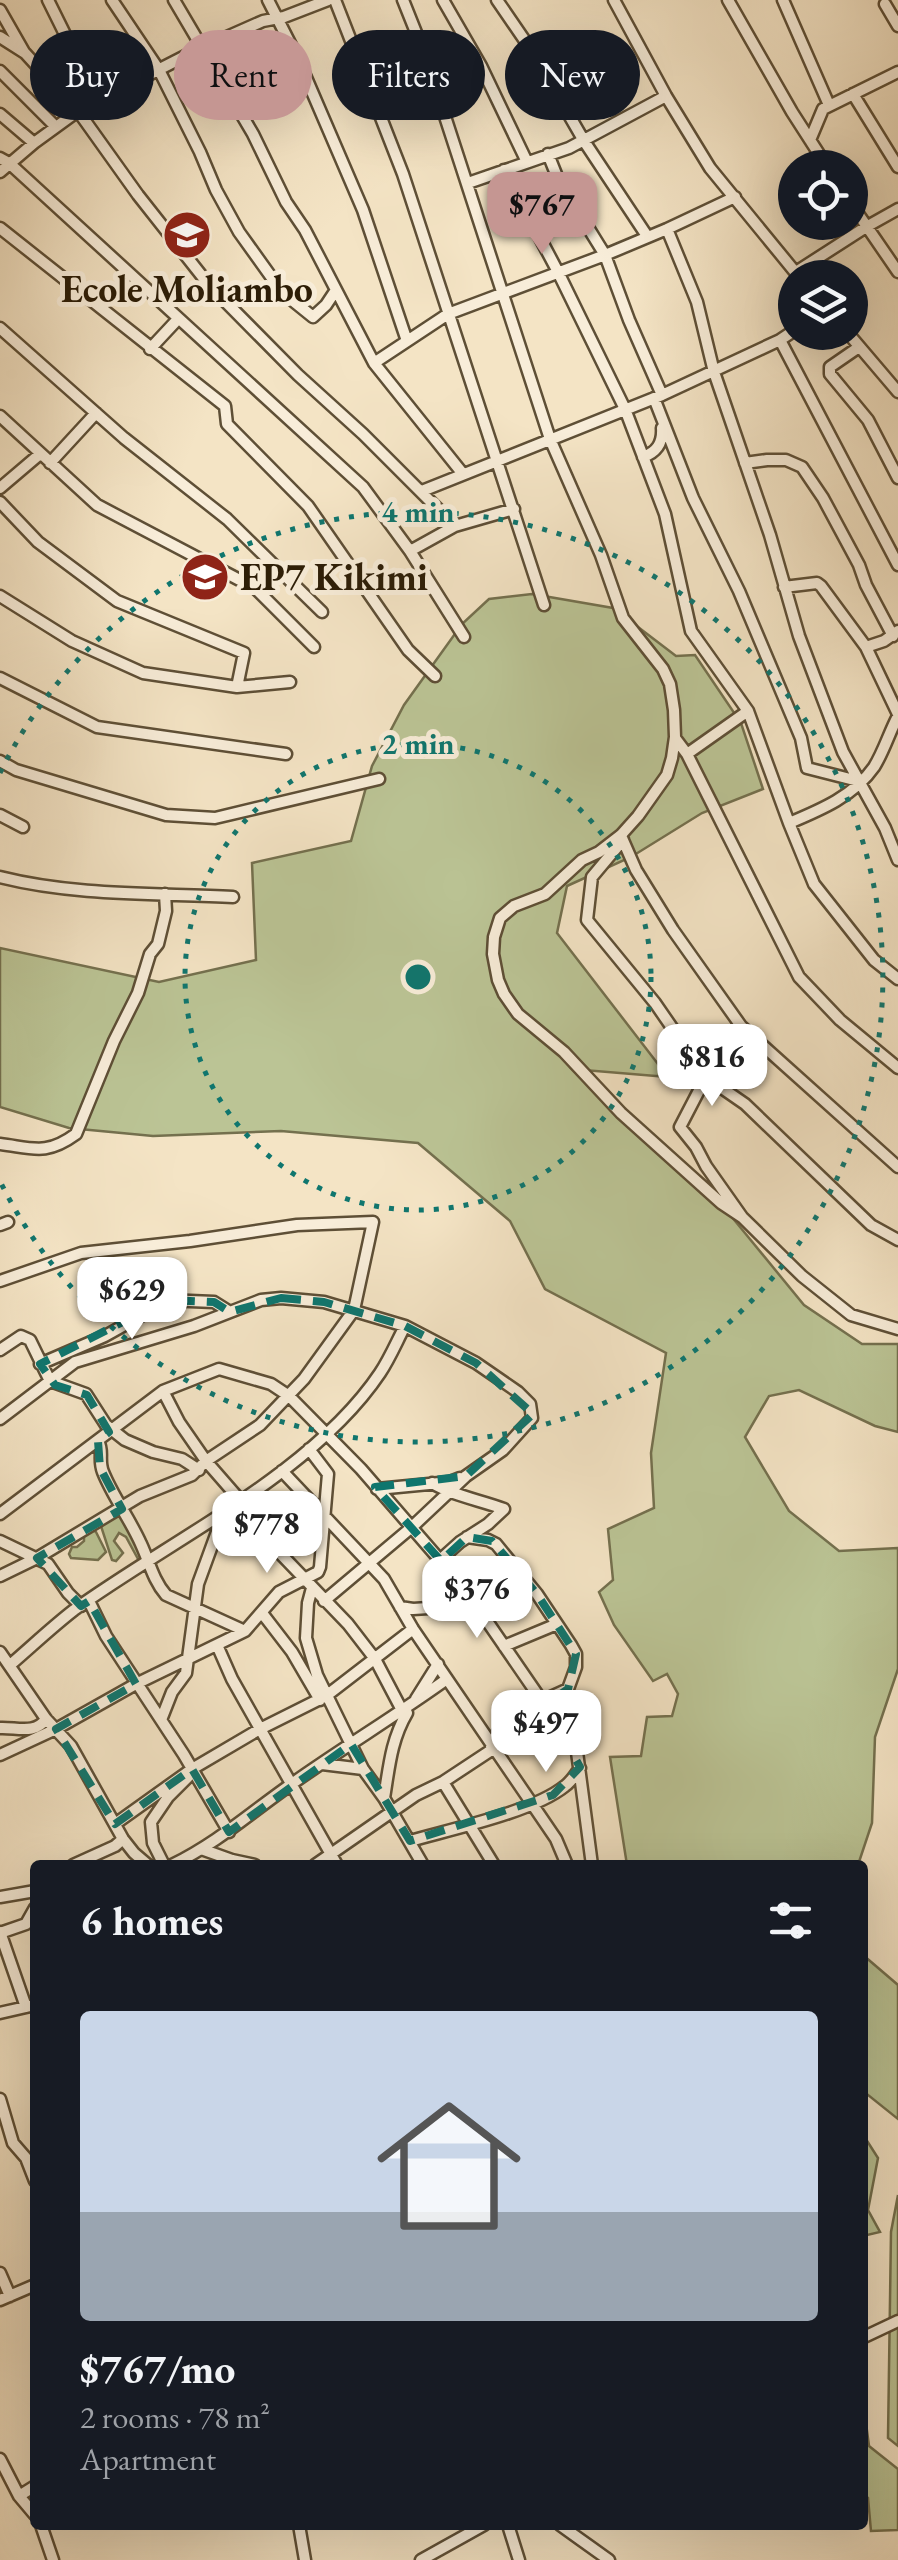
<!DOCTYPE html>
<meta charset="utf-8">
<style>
body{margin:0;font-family:"EB Garamond",serif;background:#242831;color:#f1f3f6;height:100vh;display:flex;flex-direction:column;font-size:38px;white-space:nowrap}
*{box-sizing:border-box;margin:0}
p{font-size:32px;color:#9ea1a6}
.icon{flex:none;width:55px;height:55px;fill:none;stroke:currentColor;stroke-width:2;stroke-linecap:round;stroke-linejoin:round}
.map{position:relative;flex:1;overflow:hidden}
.details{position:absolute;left:30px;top:1860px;width:838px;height:670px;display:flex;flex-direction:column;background:#171b24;border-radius:10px;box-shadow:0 10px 40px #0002}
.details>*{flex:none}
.top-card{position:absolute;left:30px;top:30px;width:840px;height:90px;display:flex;gap:20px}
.buttons{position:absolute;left:778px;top:150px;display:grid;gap:20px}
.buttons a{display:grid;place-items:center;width:90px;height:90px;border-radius:50%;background:#171b24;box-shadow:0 10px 40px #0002;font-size:50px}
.price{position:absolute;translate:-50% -85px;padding:0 22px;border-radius:20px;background:#fff;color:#222;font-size:32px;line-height:65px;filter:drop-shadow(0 2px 5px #0008)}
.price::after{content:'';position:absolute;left:50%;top:60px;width:30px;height:22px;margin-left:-15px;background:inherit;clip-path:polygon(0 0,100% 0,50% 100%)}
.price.selected{background:#c59692;color:#111}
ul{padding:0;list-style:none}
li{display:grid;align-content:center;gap:20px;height:530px;padding:0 50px}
li span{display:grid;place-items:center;height:310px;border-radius:10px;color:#555}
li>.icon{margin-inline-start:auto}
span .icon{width:180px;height:180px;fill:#fffc;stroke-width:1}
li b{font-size:42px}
h2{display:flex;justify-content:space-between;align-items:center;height:120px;padding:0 50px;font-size:42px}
.pill{padding:0 35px;border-radius:45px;background:#171b24;box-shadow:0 10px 40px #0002;font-size:35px;line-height:90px}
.pill.selected{background:#c59692;color:#111}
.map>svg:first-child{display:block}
.green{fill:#bbc495;stroke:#74704e;stroke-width:2.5}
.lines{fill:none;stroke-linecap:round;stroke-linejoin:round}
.minor-casing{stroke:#5e4f36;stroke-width:15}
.minor{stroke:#f8edd9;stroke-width:10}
.marked{fill:none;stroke:#0f766e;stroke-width:8;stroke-dasharray:20 12;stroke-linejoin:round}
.ring{fill:none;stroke:#0f766e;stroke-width:5;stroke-dasharray:5 10}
.labels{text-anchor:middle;stroke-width:10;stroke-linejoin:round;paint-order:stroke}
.poi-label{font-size:38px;font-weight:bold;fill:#2c1d07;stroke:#f8edd9}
.centre{fill:#0f766e;stroke:#f8edd9;stroke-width:5}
.ring-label{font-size:30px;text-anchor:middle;font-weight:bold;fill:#0f766e;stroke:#f8edd9;stroke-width:10;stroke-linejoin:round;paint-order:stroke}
</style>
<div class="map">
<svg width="898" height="2560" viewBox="0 0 898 2560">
<rect width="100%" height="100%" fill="#f4e4c5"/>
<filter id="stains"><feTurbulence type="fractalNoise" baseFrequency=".002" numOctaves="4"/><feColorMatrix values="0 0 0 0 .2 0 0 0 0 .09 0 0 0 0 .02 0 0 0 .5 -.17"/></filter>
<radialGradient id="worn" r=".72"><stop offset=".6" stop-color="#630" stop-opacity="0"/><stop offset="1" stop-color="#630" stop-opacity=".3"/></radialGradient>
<!-- green -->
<path class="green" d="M532,594l81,14 63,48 19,-1 46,68 22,66 -61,24 -71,44 -64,29 -10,47 111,144 -96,-8 159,147 73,89 58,39h36v88l-23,-6 -76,-36 -30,6 -24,41 44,74 50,40 59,-3v121l-23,68 -3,86 -14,42h-231l-17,-108 31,-1 6,-39 25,-1 6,-22 -11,-20 -14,7 -39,-56 -15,-33 14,-12 -5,-51 46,-21 -3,-55 15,-100 -121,-64 -35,-68 -92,-78 -137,-12 -128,5 -84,-8 -69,-21v-159l159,34 97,-22 -4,-97 99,-22 21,-75 32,-61 58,-81 27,-25z
M121,1513l24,45 -7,1 -12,-22 -7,-4 -5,8 9,12 -7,8 -4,-1 -12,-37z
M92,1529l4,3 10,20 -8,8 -27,-2 -2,-4 3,-7h5l7,-6v-8z
M863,1955l35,30v134l-35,-28z
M862,2133l16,25 -10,52 12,22 -17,4z
M898,2195v251l-10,-8 3,-206z
M862,2393l7,53 29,23v61l-27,1 -3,-33 -5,-4z"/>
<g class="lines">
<!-- minor casing -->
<g class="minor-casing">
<path id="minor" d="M48,0l50,101
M112,0l47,70 41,82 16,38 23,42 43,60 31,25 13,-12 10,-15
M174,0l79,134 33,68 19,28 69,133 89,111
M268,0l30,59 65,151 44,131
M335,0l68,174 141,431
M403,0l22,55 125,384 51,116 22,63 40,51 7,15 4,26 1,27 -3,21 -5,17 -29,41 -17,19 -22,17 -17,8 -37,34 -31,12 -14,12 -6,19 -1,17 5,26 6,14 14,20 46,38 57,61 100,90 21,14
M443,0l38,66 46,96
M497,0l35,51 52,90 63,95
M614,0l52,96 44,72 90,110
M728,0l64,112 36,56
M783,0l46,105
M885,4l13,22
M0,10l24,42
M0,37l25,16 53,58 60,84 71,90 89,90 65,59 92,92
M0,71l56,56
M853,94l45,73
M0,114l34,29
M810,140l13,-31 75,-37
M548,154l10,25 47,76 24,65 33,75
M0,158l9,5 354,324 47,64 54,86
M504,170l54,102 67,137 40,105 26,117 57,80 41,112 25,61 60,76 24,19
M0,172l34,-29 44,-32 117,-60 68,-30 21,-4 44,-17
M468,183l101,-35 97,-52
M850,202l48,70
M0,228l225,178 2,18 81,82 100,144 27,26
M667,229l30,73 17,70 56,163 29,101 44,116 42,76 13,32
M796,272l70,-45 32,-18
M0,328l124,110 103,81 95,93
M847,332l51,60
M780,340l118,225
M859,347l-29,20v7l38,46 30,58
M150,349l28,-30
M374,363l74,-49 157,-59 62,-26 68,-32
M654,398l39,100 46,93 62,147 6,30 51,13
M0,416l97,89 158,83 59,59
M643,457c14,-5 20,-14 19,-29
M50,463l46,-50
M745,463l22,-3h19l16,7 21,31 36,67 7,20 27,51
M0,488l40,-34
M422,491l240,-96 118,-55 15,-10
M0,502l38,40 79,59 127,52 -7,34
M410,551l45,-25 59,-17
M784,587l33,-4 4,3 45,61 32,67
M0,596l72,45 71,32 94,14 53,-5
M866,647l18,-6 14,-10
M0,678l97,49 189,27
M675,738l12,16 112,223 41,43 58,48
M687,754l61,-43
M0,761l16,9 150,45 49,3 164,-39
M0,815l23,12
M789,823c31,-13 65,-27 85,-56 10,-16 15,-34 24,-51
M622,838l14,32 37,60 68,96 157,141
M623,840l-31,37 -5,43 68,83 51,74 39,27 126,121 27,15
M0,877c75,19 156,16 233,20
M706,1077l-26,50 16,20 10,19 36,51 60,59 49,39 47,14
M0,1144c33,4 46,12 76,-10l38,-93 24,-48 12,-39 8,-10 8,-33 -1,-17
M0,1225l8,-3
M0,1281l81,-28 109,-12 107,-16 76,-3 -19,88 -50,69 -44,46 -54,36 -14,14 -52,21 -103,62 -37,18
M0,1350l21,-14 9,4 20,41 36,13 20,31 19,15 28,12 29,7 17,11
M40,1364l65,-28 43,-24 10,-9 8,-3 48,2 16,10
M163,1391l16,31 27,39 34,39 34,47 74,77 27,35 30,57
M0,1419l75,-57 119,-36 67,-26 20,-2 43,4 81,24 71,37 42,29 12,12 2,14 -29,32 -37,26 -54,51 -88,74
M98,1441c6,10 0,19 5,31 10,25 27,47 38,72 8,17 12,36 25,51l79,36
M282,1471l102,108 29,50 143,210 11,26
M432,1483c22,13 48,17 72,26l-16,15 -28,18 -20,18
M377,1489l73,-7 10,-4
M0,1514l163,-123 56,-22 52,15 18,12 72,73 104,120 112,163 15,113
M467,1537l21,3 8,4 41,50 34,51 5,9v13l-8,22 -48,22 -20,17 -9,18
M0,1541l48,23 20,29 13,13
M312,1588l-4,15 -2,35 11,37 46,94 21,29 39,67
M89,1601l17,35 78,119 45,77
M400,1607l13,2 63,-4
M262,1613l30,39 28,48
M217,1645l15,34 105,186
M504,1646l53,-22
M0,1652l46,67 25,27 52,93 11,14 14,12
M10,1665c21,-18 42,-38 64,-55 97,-70 239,-137 306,-237 10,-15 17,-32 25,-47
M416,1699l22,-35
M161,1720l11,-28 14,-19 12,-89 19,-52 5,-20
M0,1728c16,-1 35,7 46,-9
M0,1755l56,-26 80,-45 109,-53 34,-39 39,-20 2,-5 8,-93 -19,-25
M322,1764l41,5
M443,1782l51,83
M384,1798c5,-30 7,-58 23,-85
M115,1824l77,-55 68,-40 66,-33 87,-67
M410,1841c42,-12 123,-29 155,-55 7,-5 10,-11 15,-18
M204,1850l28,10 23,5
M73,1865l42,-19 8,-7
M164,1865l-11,-22 -2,-21 17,-25 20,-20
M172,1865c47,-23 79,-53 121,-82 51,-36 104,-68 154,-104
M315,1865l101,-70 27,-13 50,-33
M0,1897l35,-6
M0,1932l26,75
M0,1933l26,-9 9,-16
M0,2013l35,-8
M0,2099l13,44 13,15 9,23
M0,2273l10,23
M0,2300l35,-15
M862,2338l36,-17
M0,2459l19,37 16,19
M19,2496l16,-10
M41,2525l12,35
M299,2525l6,35
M508,2525l11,35
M560,2525l49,35
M421,2560l63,-35"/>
</g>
<!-- minor -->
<use href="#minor" class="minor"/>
</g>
<!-- marked area -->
<path class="marked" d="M281,1298l43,4 81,24 71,37 57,51 -67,62 -91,11 66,74 26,-24 25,4 45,53 39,60 -8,35 -23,16 35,62 -27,28 -143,46 -59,-97 -122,88 -37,-63 -77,55 -59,-95 80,-45 -47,-83 -8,5 -44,-48 85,-49 -22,-41 -2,-27 11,-9 -22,-37 -32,-10 -15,-21 126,-64 48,2 16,10z"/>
<!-- distance rings -->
<g class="ring">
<circle cx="418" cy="977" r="233"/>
<path d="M0 773A465 465 0 1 1 0 1181"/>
</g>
<!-- icons -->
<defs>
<g id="school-disc" transform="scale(2.5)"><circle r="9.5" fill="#8f2418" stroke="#f8edd9"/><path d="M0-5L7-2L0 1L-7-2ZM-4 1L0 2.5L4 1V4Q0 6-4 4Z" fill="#fff"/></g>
</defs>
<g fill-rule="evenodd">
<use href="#school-disc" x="187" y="235"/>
<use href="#school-disc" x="205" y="577"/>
</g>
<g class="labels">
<!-- poi labels -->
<g class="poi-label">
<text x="187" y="302">Ecole Moliambo</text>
<text x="240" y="590" text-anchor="start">EP7 Kikimi</text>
</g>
</g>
<circle cx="418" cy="977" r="15" class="centre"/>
<g class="ring-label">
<text x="418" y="522">4 min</text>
<text x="418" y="754">2 min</text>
</g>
<rect width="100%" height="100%" filter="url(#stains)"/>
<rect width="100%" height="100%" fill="url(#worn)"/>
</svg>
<div class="buttons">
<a><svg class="icon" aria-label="locate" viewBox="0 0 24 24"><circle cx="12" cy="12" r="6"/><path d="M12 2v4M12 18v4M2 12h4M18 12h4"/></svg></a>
<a><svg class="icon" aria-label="layers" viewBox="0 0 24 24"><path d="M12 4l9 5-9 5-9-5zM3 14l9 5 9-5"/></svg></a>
</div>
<b class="price selected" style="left:542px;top:257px">$767</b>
<b class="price" style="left:712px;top:1109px">$816</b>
<b class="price" style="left:132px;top:1342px">$629</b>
<b class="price" style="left:267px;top:1576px">$778</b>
<b class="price" style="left:477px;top:1641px">$376</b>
<b class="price" style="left:546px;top:1775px">$497</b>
<div class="top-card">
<a class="pill">Buy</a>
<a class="pill selected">Rent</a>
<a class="pill">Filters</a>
<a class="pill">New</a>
</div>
<section class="details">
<h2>6 homes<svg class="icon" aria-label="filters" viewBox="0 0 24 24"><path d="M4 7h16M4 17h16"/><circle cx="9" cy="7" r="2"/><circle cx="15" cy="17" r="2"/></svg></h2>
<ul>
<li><span style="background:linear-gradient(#c9d6e8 65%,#9aa5b1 0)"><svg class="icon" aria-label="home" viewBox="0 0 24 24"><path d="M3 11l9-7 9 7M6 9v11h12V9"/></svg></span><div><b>$767/mo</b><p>2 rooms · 78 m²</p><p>Apartment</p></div></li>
</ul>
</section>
</div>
